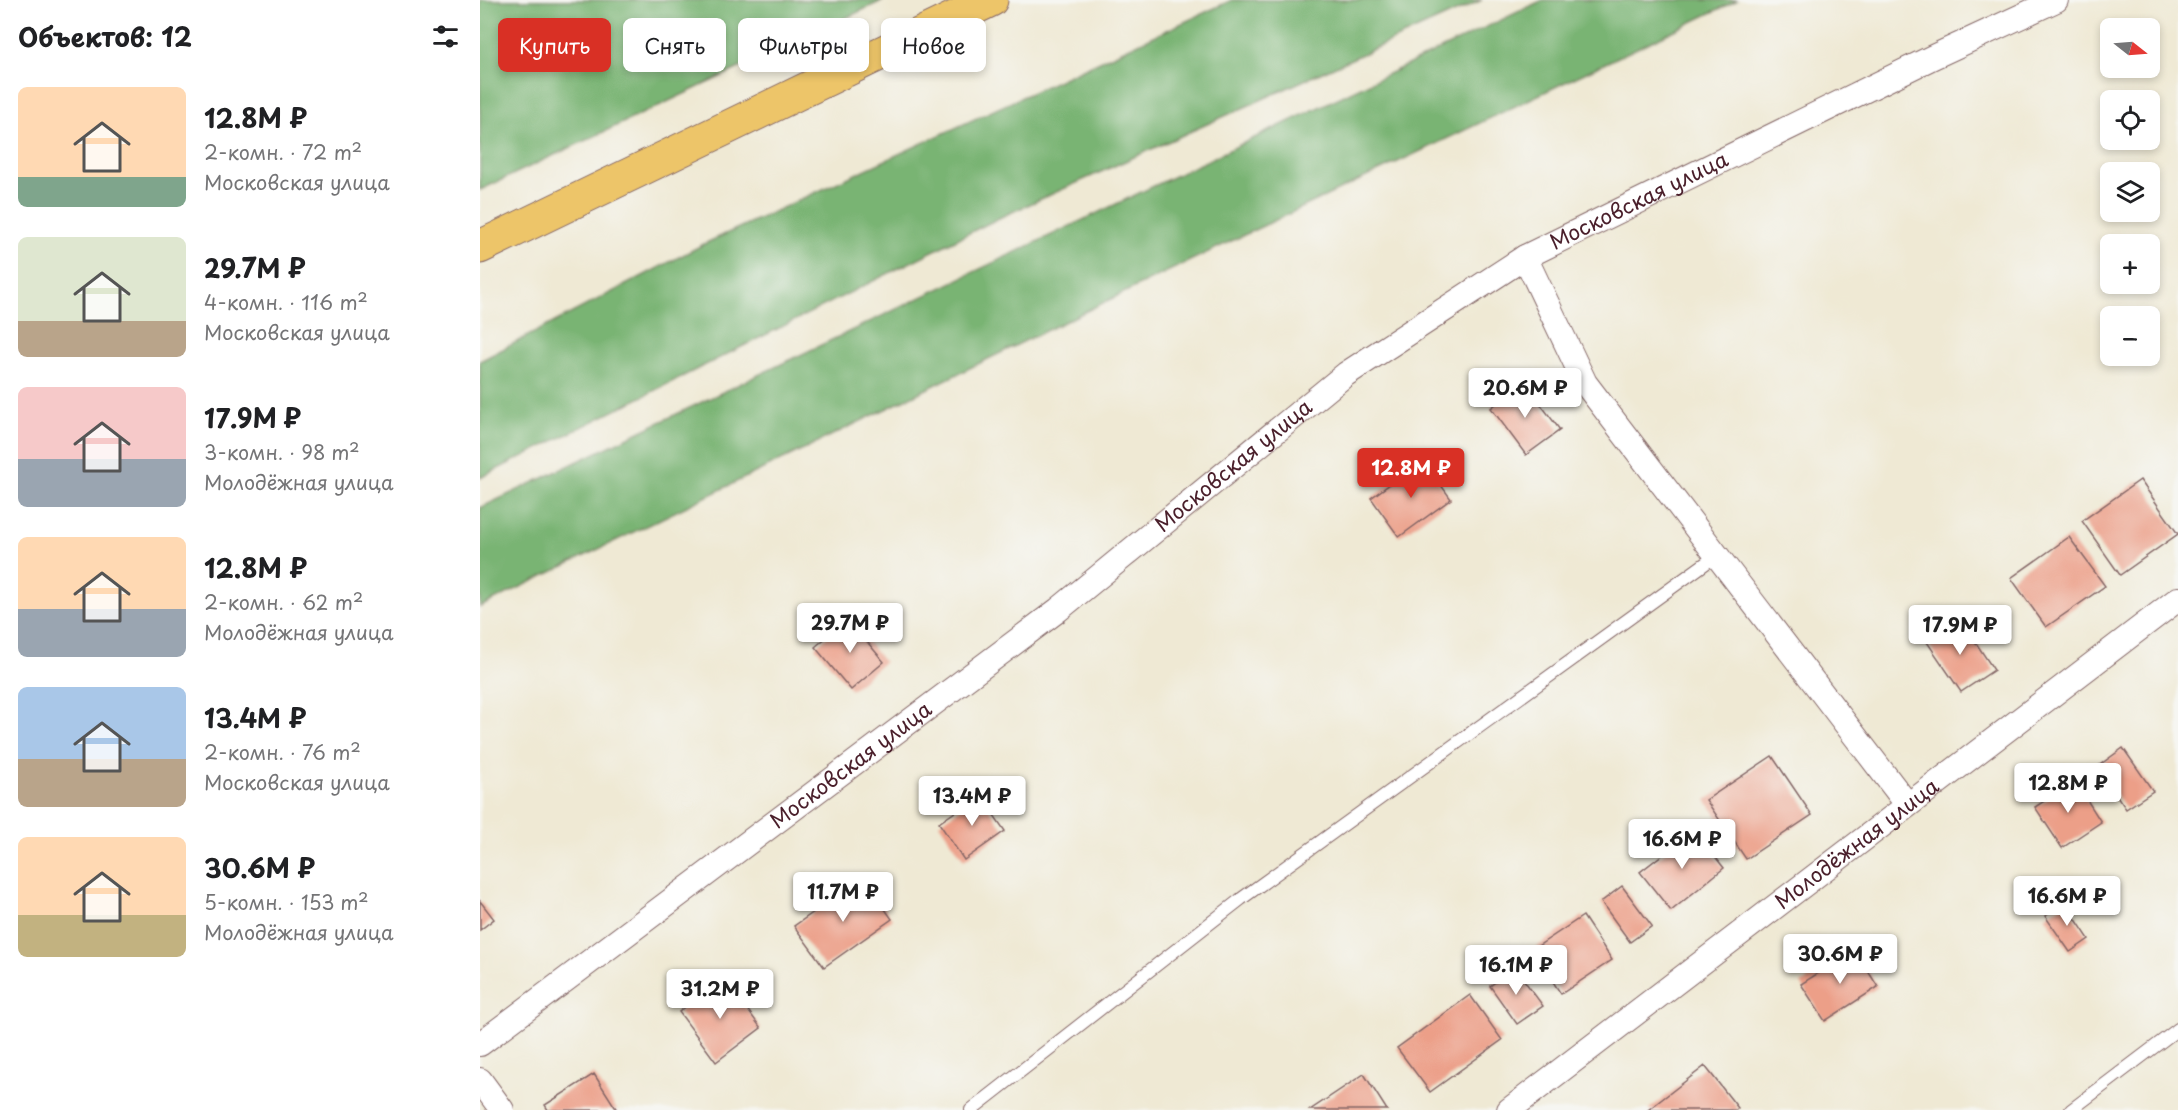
<!DOCTYPE html>
<html lang="ru">
<meta charset="utf-8">
<style>
body{margin:0;font-family:"Playpen Sans",sans-serif;background:#f6f6f6;color:#202124;height:100vh;display:flex;flex-direction:column;font-size:22px;white-space:nowrap}
*{box-sizing:border-box;margin:0}
p{font-size:20px;color:#757577}
.icon{flex:none;width:33px;height:33px;fill:none;stroke:currentColor;stroke-width:2;stroke-linecap:round;stroke-linejoin:round}
.map{position:relative;flex:1;overflow:hidden}
.panel{display:flex;flex-direction:column;background:#fff;width:480px}
.panel>*{flex:none}
.banner{position:absolute;left:18px;top:18px;width:570px;height:54px;display:flex;gap:12px}
.needle{width:39px;rotate:107deg}
.fabs{position:absolute;left:1620px;top:18px;display:grid;gap:12px}
.fabs a{display:grid;place-items:center;width:60px;height:60px;border-radius:9px;background:#fff;box-shadow:0 3px 9px #0003;font-size:30px}
.price{position:absolute;translate:-50% -51px;padding:0 14px;border-radius:6px;background:#fff;color:#222;font-size:20px;line-height:39px;filter:drop-shadow(0 2px 3px #0008)}
.price::after{content:'';position:absolute;left:50%;top:36px;width:18px;height:14px;margin-left:-9px;background:inherit;clip-path:polygon(0 0,100% 0,50% 100%)}
.price.on{background:#d93025;color:#fff}
ul{padding:0;list-style:none}
li{display:flex;align-items:center;gap:18px;height:150px;padding:0 18px}
li span{display:grid;place-items:center;flex:none;width:168px;height:120px;border-radius:9px;color:#555}
li>.icon{margin-inline-start:auto}
span .icon{width:72px;height:72px;fill:#fffc;stroke-width:1}
li b{font-size:26px}
h2{display:flex;justify-content:space-between;align-items:center;height:72px;padding:0 18px;font-size:26px}
.pill{padding:0 21px;border-radius:9px;background:#fff;box-shadow:0 3px 9px #0003;font-size:21px;line-height:54px}
.pill.on{background:#d93025;color:#fff}
main{display:flex;flex:1;min-height:0}
.map>svg:first-child{display:block}
.forest{fill:#79b473;stroke:#626a4f;stroke-width:1.5}
.building{fill:#ec9f88}
.lines{fill:none;stroke-linecap:round;stroke-linejoin:round}
.lane-casing{stroke:#846666;stroke-width:14}
.street-casing{stroke:#846666;stroke-width:26}
.primary-casing{stroke:#846666;stroke-width:35}
.lane{stroke:#fff;stroke-width:12}
.street{stroke:#fff;stroke-width:24}
.primary{stroke:#edc569;stroke-width:33}
.labels{text-anchor:middle;stroke-width:4.5;stroke-linejoin:round;paint-order:stroke}
.street-label{font-size:21px;fill:#4a1f2b;stroke:#f6f6f2}
</style>
<main>
<section class="panel">
<h2>Объектов: 12<svg class="icon" aria-label="filters" viewBox="0 0 24 24"><path d="M4 7h16M4 17h16"/><circle cx="9" cy="7" r="2"/><circle cx="15" cy="17" r="2"/></svg></h2>
<ul>
<li><span style="background:linear-gradient(#ffd9b3 75%,#7fa58c 0)"><svg class="icon" aria-label="home" viewBox="0 0 24 24"><path d="M3 11l9-7 9 7M6 9v11h12V9"/></svg></span><div><b>12.8M ₽</b><p>2-комн. · 72 m²</p><p>Московская улица</p></div></li>
<li><span style="background:linear-gradient(#dfe7d0 70%,#b9a48a 0)"><svg class="icon" aria-label="home" viewBox="0 0 24 24"><path d="M3 11l9-7 9 7M6 9v11h12V9"/></svg></span><div><b>29.7M ₽</b><p>4-комн. · 116 m²</p><p>Московская улица</p></div></li>
<li><span style="background:linear-gradient(#f6c9c9 60%,#9aa5b1 0)"><svg class="icon" aria-label="home" viewBox="0 0 24 24"><path d="M3 11l9-7 9 7M6 9v11h12V9"/></svg></span><div><b>17.9M ₽</b><p>3-комн. · 98 m²</p><p>Молодёжная улица</p></div></li>
<li><span style="background:linear-gradient(#ffd9b3 60%,#9aa5b1 0)"><svg class="icon" aria-label="home" viewBox="0 0 24 24"><path d="M3 11l9-7 9 7M6 9v11h12V9"/></svg></span><div><b>12.8M ₽</b><p>2-комн. · 62 m²</p><p>Молодёжная улица</p></div></li>
<li><span style="background:linear-gradient(#a9c7e8 60%,#b9a48a 0)"><svg class="icon" aria-label="home" viewBox="0 0 24 24"><path d="M3 11l9-7 9 7M6 9v11h12V9"/></svg></span><div><b>13.4M ₽</b><p>2-комн. · 76 m²</p><p>Московская улица</p></div></li>
<li><span style="background:linear-gradient(#ffd9b3 65%,#c2b280 0)"><svg class="icon" aria-label="home" viewBox="0 0 24 24"><path d="M3 11l9-7 9 7M6 9v11h12V9"/></svg></span><div><b>30.6M ₽</b><p>5-комн. · 153 m²</p><p>Молодёжная улица</p></div></li>
</ul>
</section>
<div class="map">
<svg width="1698" height="1110" viewBox="0 0 1698 1110">
<rect width="100%" height="100%" fill="#f6f6f2"/>
<filter id="ink" filterUnits="userSpaceOnUse"><feTurbulence type="fractalNoise" baseFrequency=".0167" numOctaves="2"/><feDisplacementMap in="SourceGraphic" scale="12" xChannelSelector="R" yChannelSelector="G"/><feConvolveMatrix kernelMatrix="1 2 1 2 8 2 1 2 1" color-interpolation-filters="sRGB"/></filter>
<filter id="wash" filterUnits="userSpaceOnUse"><feTurbulence type="fractalNoise" baseFrequency=".008" numOctaves="4" result="noise"/><feDisplacementMap in="SourceGraphic" scale="24" xChannelSelector="R" yChannelSelector="G"/><feGaussianBlur stdDeviation="1.35" result="paint"/><feColorMatrix in="noise" values="0 0 0 0 0 0 0 0 0 0 0 0 0 0 0 0 0 1.4 0 .05"/><feComposite in="paint" operator="in"/></filter>
<g filter="url(#wash)">
<rect width="100%" height="100%" fill="#efe9d4"/>
<!-- forest -->
<path class="forest" d="M0,0h404l-404,190z
M752,0h250l-481,217 -521,261v-117l224,-117z
M1063,0h195l-582,277 -676,330v-99z"/>
<g id="blocks">
<!-- building -->
<path class="building" d="M1044,382l36,48 -34,25 -35,-47z
M943,460l28,39 -52,38 -28,-39z
M1660,480l38,54 -58,41 -38,-54z
M1589,537l36,49 -59,41 -35,-49z
M368,619l36,43 -33,28 -36,-43z
M1480,619l34,51 -33,22 -34,-50z
M1643,748l30,43 -27,18 -29,-42z
M1292,756l40,59 -66,44 -40,-59z
M1595,781l26,41 -39,26 -27,-41z
M500,795l25,36 -41,29 -25,-37z
M1214,830l30,38 -53,43 -31,-39z
M383,878l29,41 -68,48 -30,-41z
M1142,886l30,40 -22,16 -29,-40z
M0,901l14,18 -14,11z
M1585,903l24,36 -19,13 -25,-36z
M1103,916l29,44 -51,34 -29,-44z
M1375,950l23,37 -53,34 -24,-37z
M1035,968l28,38 -26,18 -27,-38z
M244,978l37,50 -45,34 -37,-50z
M990,995l32,45 -72,52 -33,-44z
M1225,1066l33,42 -2,2h-88z
M114,1074l23,36h-69l-3,-5z
M884,1074l23,36h-77z"/>
</g>
</g>
<g filter="url(#ink)">
<use href="#blocks" fill-opacity="0" stroke="#846666" stroke-width="1.5"/>
<g class="lines">
<!-- lane casing -->
<g class="lane-casing">
<path id="lane" d="M491,1110l270,-211 476,-344
M1591,1110l107,-81"/>
</g>
<!-- street casing -->
<g class="street-casing">
<g id="street">
<path d="M1045,257l60,126 322,421"/>
<path id="s1" d="M0,1044l578,-434 288,-236 179,-117 408,-200 123,-57"/>
<path d="M0,1080l22,30"/>
<path id="s2" d="M1029,1110l669,-511"/>
</g>
</g>
<!-- primary casing -->
<g class="primary-casing">
<path id="primary" d="M0,247l511,-247"/>
</g>
<!-- lane -->
<use href="#lane" class="lane"/>
<!-- street -->
<use href="#street" class="street"/>
<!-- primary -->
<use href="#primary" class="primary"/>
</g>
</g>
<g class="labels">
<!-- street labels -->
<g class="street-label">
<text dy="7" stroke="none"><textPath href="#s1" startOffset="1436">Московская улица</textPath></text>
<text dy="7" stroke="none"><textPath href="#s1" startOffset="950">Московская улица</textPath></text>
<text dy="7" stroke="none"><textPath href="#s1" startOffset="464">Московская улица</textPath></text>
<text dy="7" stroke="none"><textPath href="#s2" startOffset="438">Молодёжная улица</textPath></text>
</g>
</g>
</svg>
<div class="fabs">
<a><svg class="needle" viewBox="-14 -14 28 28"><path d="M0-13l5 13h-10z" fill="#e53935"/><path d="M0 13l5-13h-10z" fill="#757577"/></svg></a>
<a><svg class="icon" aria-label="locate" viewBox="0 0 24 24"><circle cx="12" cy="12" r="6"/><path d="M12 2v4M12 18v4M2 12h4M18 12h4"/></svg></a>
<a><svg class="icon" aria-label="layers" viewBox="0 0 24 24"><path d="M12 4l9 5-9 5-9-5zM3 14l9 5 9-5"/></svg></a>
<a>+</a>
<a>−</a>
</div>
<b class="price" style="left:1045px;top:419px">20.6M ₽</b>
<b class="price on" style="left:931px;top:499px">12.8M ₽</b>
<b class="price" style="left:370px;top:654px">29.7M ₽</b>
<b class="price" style="left:1480px;top:656px">17.9M ₽</b>
<b class="price" style="left:1588px;top:814px">12.8M ₽</b>
<b class="price" style="left:492px;top:827px">13.4M ₽</b>
<b class="price" style="left:1202px;top:870px">16.6M ₽</b>
<b class="price" style="left:363px;top:923px">11.7M ₽</b>
<b class="price" style="left:1587px;top:927px">16.6M ₽</b>
<b class="price" style="left:1360px;top:985px">30.6M ₽</b>
<b class="price" style="left:1036px;top:996px">16.1M ₽</b>
<b class="price" style="left:240px;top:1020px">31.2M ₽</b>
<div class="banner">
<a class="pill on">Купить</a>
<a class="pill">Снять</a>
<a class="pill">Фильтры</a>
<a class="pill">Новое</a>
</div>
</div>
</main>
